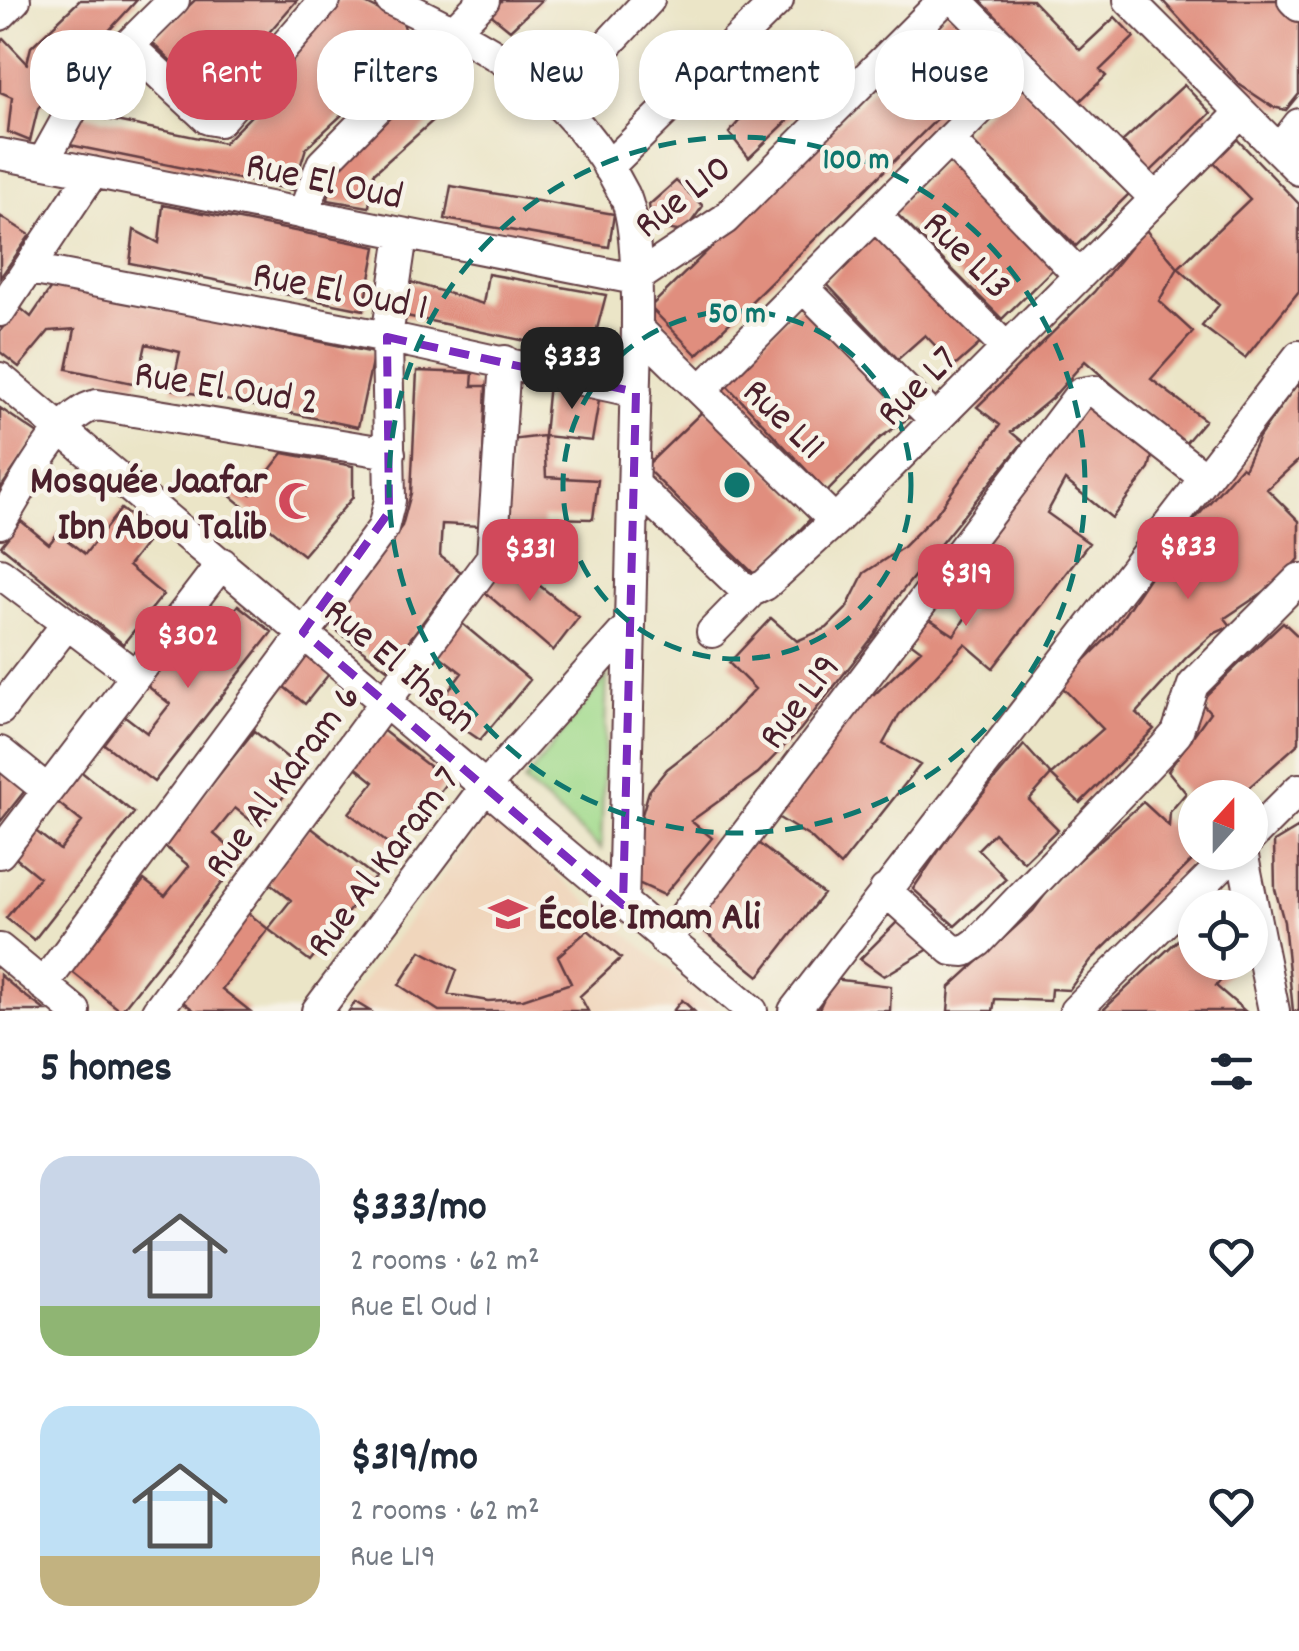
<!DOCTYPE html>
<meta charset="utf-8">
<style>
body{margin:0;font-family:Dekko,sans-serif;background:#f6f6f7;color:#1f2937;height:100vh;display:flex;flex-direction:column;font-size:38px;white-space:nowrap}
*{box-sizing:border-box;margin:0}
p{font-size:32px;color:#747a83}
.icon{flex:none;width:55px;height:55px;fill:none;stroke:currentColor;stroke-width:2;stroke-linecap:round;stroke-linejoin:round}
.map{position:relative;height:1011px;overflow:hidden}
.sheet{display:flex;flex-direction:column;background:#fff;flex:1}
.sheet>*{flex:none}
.hud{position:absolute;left:30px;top:30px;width:1240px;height:90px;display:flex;gap:20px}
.needle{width:65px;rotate:21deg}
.controls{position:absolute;left:1178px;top:780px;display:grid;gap:20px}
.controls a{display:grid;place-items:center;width:90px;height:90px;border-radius:50%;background:#fff;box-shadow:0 5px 15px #0003;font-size:50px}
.price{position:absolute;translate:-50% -85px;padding:0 22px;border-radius:20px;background:#d1495b;color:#fff;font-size:32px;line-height:65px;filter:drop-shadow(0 2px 5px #0008)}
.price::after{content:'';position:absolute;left:50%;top:60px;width:30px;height:22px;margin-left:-15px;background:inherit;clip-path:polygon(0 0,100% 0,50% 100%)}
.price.on{background:#222;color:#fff}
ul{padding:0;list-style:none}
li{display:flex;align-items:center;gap:30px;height:250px;padding:0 40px}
li span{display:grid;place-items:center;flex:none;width:280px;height:200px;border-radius:30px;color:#555}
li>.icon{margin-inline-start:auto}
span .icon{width:120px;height:120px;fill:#fffc;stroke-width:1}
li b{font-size:42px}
h2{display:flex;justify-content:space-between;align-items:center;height:120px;padding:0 40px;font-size:42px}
.tag{padding:0 35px;border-radius:40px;background:#fff;box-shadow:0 5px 15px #0003;font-size:35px;line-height:90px}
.tag.on{background:#d1495b;color:#fff}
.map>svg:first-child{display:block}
.built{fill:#f0d6bc}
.green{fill:#a1da8c;stroke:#767c5c;stroke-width:2.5}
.building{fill:#e08e7e}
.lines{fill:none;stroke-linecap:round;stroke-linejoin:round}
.minor-casing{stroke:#623d42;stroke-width:34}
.minor{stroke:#fff;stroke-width:30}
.marked{fill:none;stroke:#7b2cbf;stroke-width:8;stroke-dasharray:20 12;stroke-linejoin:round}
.ring{fill:none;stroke:#0f766e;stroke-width:5;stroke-dasharray:18 12}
.labels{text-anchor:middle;stroke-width:9;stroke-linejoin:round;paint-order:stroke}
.street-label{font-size:40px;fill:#4a1f2b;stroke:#f7f3e8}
.poi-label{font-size:40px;font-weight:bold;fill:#4a1f2b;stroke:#f7f3e8;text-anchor:end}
.centre{fill:#0f766e;stroke:#f7f3e8;stroke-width:5}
.ring-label{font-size:30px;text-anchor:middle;font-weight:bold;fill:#0f766e;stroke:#f7f3e8;stroke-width:9;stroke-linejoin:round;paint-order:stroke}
</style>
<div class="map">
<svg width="1299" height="1011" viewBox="0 0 1299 1011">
<rect width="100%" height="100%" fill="#f7f3e8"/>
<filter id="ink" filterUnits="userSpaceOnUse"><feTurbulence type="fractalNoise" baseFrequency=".01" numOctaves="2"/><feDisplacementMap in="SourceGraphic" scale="20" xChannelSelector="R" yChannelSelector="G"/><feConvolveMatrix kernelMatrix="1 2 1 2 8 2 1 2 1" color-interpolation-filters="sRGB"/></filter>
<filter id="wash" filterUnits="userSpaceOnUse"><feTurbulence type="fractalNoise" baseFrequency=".0048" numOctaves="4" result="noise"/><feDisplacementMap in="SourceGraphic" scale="40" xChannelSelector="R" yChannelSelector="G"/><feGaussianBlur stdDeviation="2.25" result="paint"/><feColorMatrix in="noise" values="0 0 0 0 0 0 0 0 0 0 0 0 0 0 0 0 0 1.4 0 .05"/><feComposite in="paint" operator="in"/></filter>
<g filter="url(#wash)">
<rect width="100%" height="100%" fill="#ebe5c7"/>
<!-- built -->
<path class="built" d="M487,817l232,194h-379z"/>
<!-- green -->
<path class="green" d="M607,675l-6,174 -77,-67z"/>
<g id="blocks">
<!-- building -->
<path class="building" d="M80,0h57l-99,108 -8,33 -22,-9 4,-35 -12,-5v-50l4,-3 23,24 4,-16z
M195,0h102l-39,45 -53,49 -54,-52z
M337,0h22l44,22 4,14 -51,66 -50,46 -13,42 -223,-45 6,-32 148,30 35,-35 -11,-12z
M502,0h40l-32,30 -21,-17z
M980,0h52l48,50 35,-33 19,20 -34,33 6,6 -27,26z
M1162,0h116l21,18v76l-13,16 -13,-3 -33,-22z
M949,11l48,49 -300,295 -47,-48 226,-221 26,27 24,-24 -28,-28z
M823,33l28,27 -102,98 -20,-25 47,-56z
M427,75l26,28 -79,70 -5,34 -41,-7 6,-34z
M1017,81l112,113 -53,52 -112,-113z
M1184,85l27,28 -61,59 -27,-31z
M1232,134l67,70v87l-54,67 -43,-32 17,-21 -41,-37 72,-69 -41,-42z
M947,159l108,108 -53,52 -108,-108z
M676,181l27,25 -19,26 -32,-5 -3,-22z
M451,186l163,28 -5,33 -164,-28z
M163,205l213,42 -12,63 -234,-47 4,-33 25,13z
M0,216l30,19 -30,43z
M1145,229l33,39 -19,33 34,31 -42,47 54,41 -22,26 -98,-85 -33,37 -41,34 12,10 -128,158 -19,33 -76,97 -42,43 -67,48 21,17 -48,57 -26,-12 1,-58 10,-34 18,-22 44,-34 44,-46 -26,-26 42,-45 26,23 30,-13 19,-19 18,-36 38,-25 34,-34 64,-89 -23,-18 117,-115z
M875,230l108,111 -28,25 -30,-31 -27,24 -72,-76z
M488,274l118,21 -9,34 1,27 -206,-43 9,-34 82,25z
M53,285l321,68 -16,74 -186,-38 8,-37 -34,-8 -9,40 -70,-15 8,-40 -26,2 -30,36 -19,-15v-21l19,-24 12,10z
M800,305l110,112 -30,21 -53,54 -105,-112z
M417,371l56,2 -1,13h14l-6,140 -38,-2 -2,32 21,16 -74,97 -60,-46 75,-97 9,-33z
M1299,381v79l-32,29 32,32v38l-19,22 -55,37 6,8 -18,8 -26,23 -51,56 18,16 -74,74 -29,-28 52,-46 -43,-44 52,-52 55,-82 74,-84 3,2 15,-32z
M549,383l52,6 -9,52 -48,-5z
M1092,406l60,50 -3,13 -37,49 -47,-38 -18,33 42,30 -96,125 -28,-24 -66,71 -16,29 37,21 -80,101 -30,-29 -36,-22 94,-125 6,5 47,-45 -16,-12 20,-22 29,19 33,-50 -25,-20 121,-158z
M707,407l106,109 -57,60 -111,-109z
M0,408l38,26 -38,55z
M544,436l2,41 52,3 -5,39 -50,-1v45l-38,-5 5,-118z
M283,453l70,13v31l-50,58 -74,-60 7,-12 15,11z
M121,509l32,25 -25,32 35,29 -40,49 -122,-98 20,-25 28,23 9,-11 27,21z
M505,558l74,59 -26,34 -73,-63z
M238,605l34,27 -118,150 -54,-41 21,-28 26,20 23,-29 -25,-20 45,-58 20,15z
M459,621l71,59 -50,60 -45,-31 27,-36 -30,-23z
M1283,622l16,15v106l-62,55h-42v54h6l-110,108 -22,30 -18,-1 -1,12 -55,-2 -2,12h-45l2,-24 83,-76 23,-31 87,-78 26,24 1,-14 16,-19 -18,-22 42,-59 -10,-11z
M305,638l32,26 -32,40 -32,-26z
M381,729l67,52 -53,68 -46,-36 25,-31 -21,-17z
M254,731l50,40 -45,56 -24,-19 -21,26 28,24 -121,153 -50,-40 73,-91 21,16 24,-30 -26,-21z
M1024,745l27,30 -22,25 29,29 -34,33 -30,-29 -16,16 28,30 -51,47 -42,-37 41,-61z
M0,767l27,21 -27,34z
M79,770l55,43 -100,127 -28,-22 33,-41 -27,-22 21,-26 27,21 22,-28 -26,-21z
M309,826l66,51 -65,84 -42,-32 23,-29 -25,-20z
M1299,827v184h-6l-9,-89 -9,-33 -1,-47z
M753,839l70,55 -64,82 -70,-57z
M1234,889l11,19h-31z
M243,909l25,20 -46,60 28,22h-55l-20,-15z
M900,919l29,30 -45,27 -24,-17z
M1195,924v38h42l-21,24 29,25h-143z
M588,930l33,28 -41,38 8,15h-149l-40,-26 22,-34 36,19 -9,24 40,7 35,-2 48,-16 -13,-27z
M0,975l20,17 26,19h-46z
M833,979l58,7 -1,25h-72z
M682,1000l12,11h-21z
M355,1002l15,9h-21z"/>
</g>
</g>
<g filter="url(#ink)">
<use href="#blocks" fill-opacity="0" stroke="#623d42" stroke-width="2.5"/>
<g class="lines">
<!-- minor casing -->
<g class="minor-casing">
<path id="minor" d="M391,0c103,50 178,87 233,194 19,37 12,172 11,219 -3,164 -8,328 -12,492
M956,0l199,198
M1129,0l170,170
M1293,0l6,6
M0,15l15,-15
M129,46l79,73 11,2 106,-121
M557,99l92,-99
M949,140l130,135
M1279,150l20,-26
M0,154l635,125 90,-60 219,-219
M43,162l40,-72 91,-90
M608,167l170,-167
M303,214l19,-50 162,-164
M875,215l131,133
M30,269l357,68 249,55
M803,287l132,133
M0,311l93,-139
M637,328l198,193
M0,378l752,633
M701,390l321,-323
M634,484l106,101 12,6
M0,523c21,-32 59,-111 97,-118l293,48
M0,573l135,102
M712,632l40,-41 13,-6 70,-64 406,-408
M0,710l67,-86
M0,752l47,38
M1250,838l49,-49
M1242,852l32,159
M0,853l222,-290
M885,890l67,60 13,1 13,-9 185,-193 14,-16 16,-48 106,-106
M665,941l416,-548 13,-2 111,87
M0,949l75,62
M43,985l340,-457 7,-28 -3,-163 15,-102
M157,1011l335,-454 13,-196
M317,1011l169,-225 144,-161
M794,1011l505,-655
M1075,1011l160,-159"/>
</g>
<!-- minor -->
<use href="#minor" class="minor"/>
</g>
</g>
<!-- marked area -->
<path class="marked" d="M387,337l249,55 -13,513 -320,-273 86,-120z"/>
<!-- distance rings -->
<g class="ring">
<circle cx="737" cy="485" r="174"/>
<circle cx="737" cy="485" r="348"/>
</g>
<!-- icons -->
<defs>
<g id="mosque-bare" transform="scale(3)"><path d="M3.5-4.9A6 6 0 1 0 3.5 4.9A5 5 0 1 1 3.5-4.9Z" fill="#d1495b" stroke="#f7f3e8" stroke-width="2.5" paint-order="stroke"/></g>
<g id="school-bare" transform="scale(3)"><path d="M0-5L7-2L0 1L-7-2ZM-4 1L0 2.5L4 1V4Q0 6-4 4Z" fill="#d1495b" stroke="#f7f3e8" stroke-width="2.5" paint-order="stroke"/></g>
</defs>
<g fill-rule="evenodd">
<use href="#mosque-bare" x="297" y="501"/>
<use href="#school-bare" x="508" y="914"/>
</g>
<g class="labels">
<!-- street labels -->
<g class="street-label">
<text transform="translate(325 178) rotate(12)" y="14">Rue El Oud</text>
<text transform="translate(681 194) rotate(-38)" y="14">Rue L10</text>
<text transform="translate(969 253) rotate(45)" y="14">Rue L13</text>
<text transform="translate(341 288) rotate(11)" y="14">Rue El Oud 1</text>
<text transform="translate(915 384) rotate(-45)" y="14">Rue L7</text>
<text transform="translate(227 385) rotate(9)" y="14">Rue El Oud 2</text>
<text transform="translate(786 417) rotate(44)" y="14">Rue L11</text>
<text transform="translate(402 663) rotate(40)" y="14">Rue El Ihsan</text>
<text transform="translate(797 700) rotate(-53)" y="14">Rue L19</text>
<text transform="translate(280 779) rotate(-53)" y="14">Rue Al Karam 6</text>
<text transform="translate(381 860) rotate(-53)" y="14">Rue Al Karam 7</text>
</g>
<!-- poi labels -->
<g class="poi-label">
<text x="267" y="492">Mosquée Jaafar<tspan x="267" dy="46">Ibn Abou Talib</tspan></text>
<text x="538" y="928" text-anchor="start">École Imam Ali</text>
</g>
</g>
<circle cx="737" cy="485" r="15" class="centre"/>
<g class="ring-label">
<text x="856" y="168">100 m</text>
<text x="737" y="322">50 m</text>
</g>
</svg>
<div class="controls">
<a><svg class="needle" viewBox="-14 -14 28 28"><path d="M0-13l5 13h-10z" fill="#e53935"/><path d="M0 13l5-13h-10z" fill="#747a83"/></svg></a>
<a><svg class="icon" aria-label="locate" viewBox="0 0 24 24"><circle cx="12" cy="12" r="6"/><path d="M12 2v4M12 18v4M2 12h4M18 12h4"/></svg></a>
</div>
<b class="price on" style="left:572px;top:412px">$333</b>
<b class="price" style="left:1188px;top:602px">$833</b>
<b class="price" style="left:530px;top:604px">$331</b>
<b class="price" style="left:966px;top:629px">$319</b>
<b class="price" style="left:188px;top:691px">$302</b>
<div class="hud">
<a class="tag">Buy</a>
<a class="tag on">Rent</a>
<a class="tag">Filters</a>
<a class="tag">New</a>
<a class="tag">Apartment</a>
<a class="tag">House</a>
</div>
</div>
<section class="sheet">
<h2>5 homes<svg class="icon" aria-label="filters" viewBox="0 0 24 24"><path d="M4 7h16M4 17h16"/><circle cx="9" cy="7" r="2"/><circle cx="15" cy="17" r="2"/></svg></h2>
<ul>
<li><span style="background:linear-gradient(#c9d6e8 75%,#8fb573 0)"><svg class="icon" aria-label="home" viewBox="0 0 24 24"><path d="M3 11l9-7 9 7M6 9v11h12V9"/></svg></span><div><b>$333/mo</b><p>2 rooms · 62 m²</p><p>Rue El Oud 1</p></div><svg class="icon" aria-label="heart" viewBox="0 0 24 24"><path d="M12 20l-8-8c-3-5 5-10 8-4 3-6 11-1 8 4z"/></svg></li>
<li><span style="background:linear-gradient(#bfe0f5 75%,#c2b280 0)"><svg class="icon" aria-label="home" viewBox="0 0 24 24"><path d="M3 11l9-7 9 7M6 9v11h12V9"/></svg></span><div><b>$319/mo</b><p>2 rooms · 62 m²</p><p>Rue L19</p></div><svg class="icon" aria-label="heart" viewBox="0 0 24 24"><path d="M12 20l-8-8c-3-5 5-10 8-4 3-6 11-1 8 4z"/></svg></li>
</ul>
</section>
